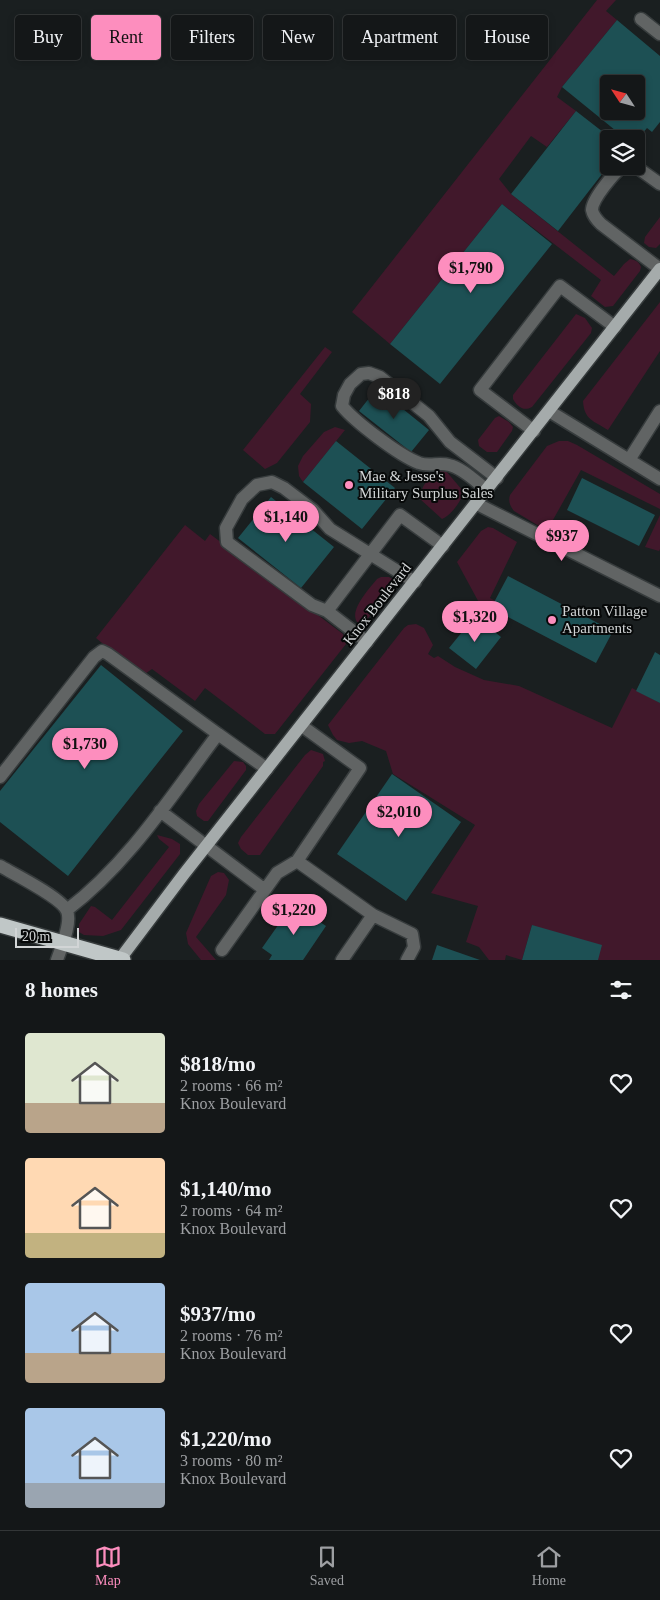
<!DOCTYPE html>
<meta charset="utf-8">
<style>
body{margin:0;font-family:Georgia,serif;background:#212425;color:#f1f3f6;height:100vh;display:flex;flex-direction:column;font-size:19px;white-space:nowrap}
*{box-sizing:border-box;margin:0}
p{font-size:16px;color:#9d9fa2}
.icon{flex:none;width:28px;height:28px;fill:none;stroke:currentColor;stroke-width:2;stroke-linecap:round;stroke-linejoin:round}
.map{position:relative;height:960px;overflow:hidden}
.sheet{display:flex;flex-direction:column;background:#141718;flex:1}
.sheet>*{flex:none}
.banner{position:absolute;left:15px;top:15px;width:630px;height:45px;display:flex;gap:10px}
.needle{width:32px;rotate:306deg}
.buttons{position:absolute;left:600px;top:75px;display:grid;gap:10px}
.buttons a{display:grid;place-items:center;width:45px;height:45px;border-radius:5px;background:#141718;box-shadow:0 2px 8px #0003,0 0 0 1px #333637;font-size:25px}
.scale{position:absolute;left:15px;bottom:12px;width:64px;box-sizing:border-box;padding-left:5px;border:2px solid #d2d5d6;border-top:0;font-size:14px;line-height:18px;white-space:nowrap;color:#d2d5d6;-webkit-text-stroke:4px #070909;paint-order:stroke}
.price{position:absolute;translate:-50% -42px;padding:0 11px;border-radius:18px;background:#fd8ebe;color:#111;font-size:16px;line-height:32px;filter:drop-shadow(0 1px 2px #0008)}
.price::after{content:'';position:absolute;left:50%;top:30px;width:15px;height:11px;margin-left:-8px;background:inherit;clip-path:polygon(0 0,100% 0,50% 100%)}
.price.active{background:#222;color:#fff}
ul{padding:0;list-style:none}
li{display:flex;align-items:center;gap:15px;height:125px;padding:0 25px}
li span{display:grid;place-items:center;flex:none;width:140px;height:100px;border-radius:5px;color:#555}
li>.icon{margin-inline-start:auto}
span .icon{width:60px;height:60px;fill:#fffc;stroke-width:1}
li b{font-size:21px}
h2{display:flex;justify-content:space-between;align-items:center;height:60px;padding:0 25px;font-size:21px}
.tag{padding:0 18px;border-radius:5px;background:#141718;box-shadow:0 2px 8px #0003,0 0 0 1px #333637;font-size:18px;line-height:45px}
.tag.active{background:#fd8ebe;color:#111}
.tab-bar{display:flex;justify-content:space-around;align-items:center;height:70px;border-top:1px solid #333637;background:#141718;font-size:14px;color:#9d9fa2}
.tab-bar a{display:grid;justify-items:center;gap:2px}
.tab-bar .active{color:#fd8ebe}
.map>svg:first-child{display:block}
.green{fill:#41182b}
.building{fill:#1d5054;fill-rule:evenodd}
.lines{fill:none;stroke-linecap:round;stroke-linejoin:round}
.minor-casing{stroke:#373c3d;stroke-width:15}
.major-casing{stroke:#373c3d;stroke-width:15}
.highway-casing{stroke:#373c3d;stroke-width:18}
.minor{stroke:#616464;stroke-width:12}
.major{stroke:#a5abab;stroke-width:12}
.highway{stroke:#c0c7c7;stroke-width:15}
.poi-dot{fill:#fd8ebe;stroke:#070909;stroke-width:2}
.labels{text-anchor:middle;stroke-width:4;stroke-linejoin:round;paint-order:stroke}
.poi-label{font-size:15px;fill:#d2d5d6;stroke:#070909;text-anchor:start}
.street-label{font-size:15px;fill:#d2d5d6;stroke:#070909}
</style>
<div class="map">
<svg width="660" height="960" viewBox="0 0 660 960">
<rect width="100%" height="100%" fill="#1a1f20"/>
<!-- green -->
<path class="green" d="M597,0h19l-10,11 11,9 -55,67 -5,10 19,14 -29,36 -16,-11 -32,43 12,15 103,82 10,-12 6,-5c6,1 9,3 11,8l-1,4 -27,35 -8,1 -14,-11 10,-16 -99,-76 -112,140 -38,-32z
M660,217v27l-4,4 -7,-1 -5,-4 1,-6z
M660,302v49l-52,79c-14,-9 -24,-10 -25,-29z
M576,314l9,4 7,10 -1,5 -59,74c-9,5 -15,-1 -19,-8v-4z
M325,347l7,5 -32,42 11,10 -1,18 -33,41 -12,6 -22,-19z
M499,416l10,6 4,5 -1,4 -15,21h-10l-8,-6 -1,-6 17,-22z
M335,427l10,3 -42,52 -4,-6 -1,-10 5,-10 21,-24z
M559,441h9l9,4 83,49v15l-79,-39 -32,57 -5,2 -30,-18c-4,-5 -6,-10 -4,-16l37,-49z
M440,471h6l17,20c0,9 -13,25 -21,28l-22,-20c1,-14 8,-21 20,-28z
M660,515v34l-1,2 -14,-4z
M185,525l20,16 5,-7 133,100 3,10 -71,90h-10l-60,-46 -10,13 -43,-32 -10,7 -46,-38z
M488,527l5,1 24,14 -27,56 5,3 -6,14 -6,-5 -26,-48 24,-31z
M381,577h8l5,3v5l-29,37 -4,2 -4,-2c-8,-12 12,-33 20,-43z
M416,624l8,4 9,17 -5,9 6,4 4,-2 17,11 29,13 35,6 93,42 20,-40 28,15v257h-62l-66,-35 -10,35 -16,-5 -1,5h-16l-10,-13 -13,-5 12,-36 -47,-13 44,-68 -82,-51 -7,-23 -24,-10 -13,2 -12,-3 -4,-5 -5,-10 76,-97 4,-3z
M311,750l12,4 2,7 -2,1v4l-63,89h-12l-7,-6 -3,-6 3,-6 64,-82z
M234,761l9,1 3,4v4l-38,51h-4l-7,-5 -1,-5 3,-7z
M157,835l15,4 8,5v10l-59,76 -18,6 -19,-1 -5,-3v-8l12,-18 4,1 17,13 57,-73 -10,-8z
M218,872l6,1 5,7 -3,15 -30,42 20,23h-15l-13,-16 -2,-11 25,-57z"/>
<!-- building -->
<path class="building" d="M617,20l43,36v66l-8,10 -5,-4 -11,13v-2h-10l-64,-52zM609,84h27v27h-27z
M576,111l36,28h-3v26l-51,66 -47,-37z
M502,204l50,40 -112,140 -50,-40z
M377,388l52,42 -18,22 -52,-41z
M336,441l59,47 -33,41 -59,-47z
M582,478l73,37 -16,31 -72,-36z
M271,497l63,50 -33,41 -63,-50z
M508,576l105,55 -17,32 -105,-55z
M475,616l26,21 -25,32 -27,-21z
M655,652l5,3v48l-24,-12z
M101,665l82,66 -115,145 -68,-54v-31z
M392,774l69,48 -55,79 -69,-47z
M293,904l33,22 -23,34h-34l3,-5 -10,-7z
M532,925l70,20 -4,15h-76z
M437,945l43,15h-48z"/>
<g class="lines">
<!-- minor casing -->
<g class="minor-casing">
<path id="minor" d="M641,19l19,15
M623,166c-9,7 -31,33 -31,44 1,6 5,10 9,14l59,45
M635,166l25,18
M549,411l111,68
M534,431l-54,-41 80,-104 55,41
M629,460l31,-49
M487,490c-11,-8 -24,-22 -38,-25 -10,-3 -20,2 -30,-2 -19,-7 -64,-41 -77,-57l2,-11 6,-11 11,-10 8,-1 11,4 49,39 21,26 47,36
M477,504l183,92
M327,611l-15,-6 -85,-63 -1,-14 16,-29 15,-14 15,-3 12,6 29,22 17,19 85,53
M367,642l-40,-31 73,-96 43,31
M0,777l94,-120 8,-6 6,3 110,80
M160,811l105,79
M297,861l76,54 39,19 2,13 -7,13
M0,866c14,8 62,32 67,45 5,12 -6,37 -10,49
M67,910c62,-47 104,-114 151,-176l49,35
M222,950l55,-77 20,-12 63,-93 -58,-42
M342,960l31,-45"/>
</g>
<!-- major casing -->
<g class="major-casing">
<path id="major" d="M120,959l64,-85 476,-605"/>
</g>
<!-- highway casing -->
<g class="highway-casing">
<path id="highway" d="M0,925l123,35"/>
</g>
<!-- minor -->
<use href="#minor" class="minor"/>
<!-- major -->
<use href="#major" class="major"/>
<!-- highway -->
<use href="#highway" class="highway"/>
</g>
<!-- markers -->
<g class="poi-dot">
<circle cx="349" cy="485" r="5"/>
<circle cx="552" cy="620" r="5"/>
</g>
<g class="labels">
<!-- poi labels -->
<g class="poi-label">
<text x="359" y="481">Mae &amp; Jesse's<tspan x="359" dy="17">Military Surplus Sales</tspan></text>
<text x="562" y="616">Patton Village<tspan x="562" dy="17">Apartments</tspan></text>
</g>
<!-- street labels -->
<g class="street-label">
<text transform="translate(377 604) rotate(-52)" y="5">Knox Boulevard</text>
</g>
</g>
</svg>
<div class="buttons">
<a><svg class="needle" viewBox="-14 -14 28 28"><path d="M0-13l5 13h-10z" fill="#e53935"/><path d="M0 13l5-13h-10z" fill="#9d9fa2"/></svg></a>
<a><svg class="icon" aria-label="layers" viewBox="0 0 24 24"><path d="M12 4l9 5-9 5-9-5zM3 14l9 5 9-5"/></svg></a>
</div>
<div class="scale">20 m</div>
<b class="price" style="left:471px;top:294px">$1,790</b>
<b class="price active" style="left:394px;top:420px">$818</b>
<b class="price" style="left:286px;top:543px">$1,140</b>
<b class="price" style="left:562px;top:562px">$937</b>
<b class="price" style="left:475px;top:643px">$1,320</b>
<b class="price" style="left:85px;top:770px">$1,730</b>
<b class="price" style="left:399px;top:838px">$2,010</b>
<b class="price" style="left:294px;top:936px">$1,220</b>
<div class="banner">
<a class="tag">Buy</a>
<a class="tag active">Rent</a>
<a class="tag">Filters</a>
<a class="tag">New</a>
<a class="tag">Apartment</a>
<a class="tag">House</a>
</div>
</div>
<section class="sheet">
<h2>8 homes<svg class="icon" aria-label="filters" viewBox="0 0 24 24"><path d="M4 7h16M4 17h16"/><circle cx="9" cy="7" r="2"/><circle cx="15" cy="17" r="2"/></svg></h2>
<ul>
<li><span style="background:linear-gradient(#dfe7d0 70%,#b9a48a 0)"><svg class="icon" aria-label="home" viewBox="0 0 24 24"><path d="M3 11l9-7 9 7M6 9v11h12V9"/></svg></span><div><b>$818/mo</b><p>2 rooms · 66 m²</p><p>Knox Boulevard</p></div><svg class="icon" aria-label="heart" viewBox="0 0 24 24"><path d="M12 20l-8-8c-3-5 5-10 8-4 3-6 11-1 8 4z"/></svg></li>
<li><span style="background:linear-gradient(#ffd9b3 75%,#c2b280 0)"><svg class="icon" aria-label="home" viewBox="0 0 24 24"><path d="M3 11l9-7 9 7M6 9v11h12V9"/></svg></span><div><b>$1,140/mo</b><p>2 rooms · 64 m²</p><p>Knox Boulevard</p></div><svg class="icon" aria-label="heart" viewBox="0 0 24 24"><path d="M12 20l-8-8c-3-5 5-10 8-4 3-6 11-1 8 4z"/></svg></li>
<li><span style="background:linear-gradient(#a9c7e8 70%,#b9a48a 0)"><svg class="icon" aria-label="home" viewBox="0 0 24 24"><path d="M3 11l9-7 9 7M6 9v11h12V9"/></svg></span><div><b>$937/mo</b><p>2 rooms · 76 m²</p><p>Knox Boulevard</p></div><svg class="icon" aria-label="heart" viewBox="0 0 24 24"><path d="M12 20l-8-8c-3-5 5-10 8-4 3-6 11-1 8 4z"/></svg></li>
<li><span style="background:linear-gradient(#a9c7e8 75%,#9aa5b1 0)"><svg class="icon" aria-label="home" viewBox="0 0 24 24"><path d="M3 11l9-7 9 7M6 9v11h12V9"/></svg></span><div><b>$1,220/mo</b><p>3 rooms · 80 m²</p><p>Knox Boulevard</p></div><svg class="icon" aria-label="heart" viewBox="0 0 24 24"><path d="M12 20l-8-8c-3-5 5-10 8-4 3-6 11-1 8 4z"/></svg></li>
</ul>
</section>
<nav class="tab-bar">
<a class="active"><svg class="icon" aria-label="map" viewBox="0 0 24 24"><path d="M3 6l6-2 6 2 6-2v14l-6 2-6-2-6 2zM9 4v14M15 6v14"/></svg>Map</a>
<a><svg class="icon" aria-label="saved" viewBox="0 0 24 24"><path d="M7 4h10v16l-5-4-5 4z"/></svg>Saved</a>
<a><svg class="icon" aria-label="home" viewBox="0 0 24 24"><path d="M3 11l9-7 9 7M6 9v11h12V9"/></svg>Home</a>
</nav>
